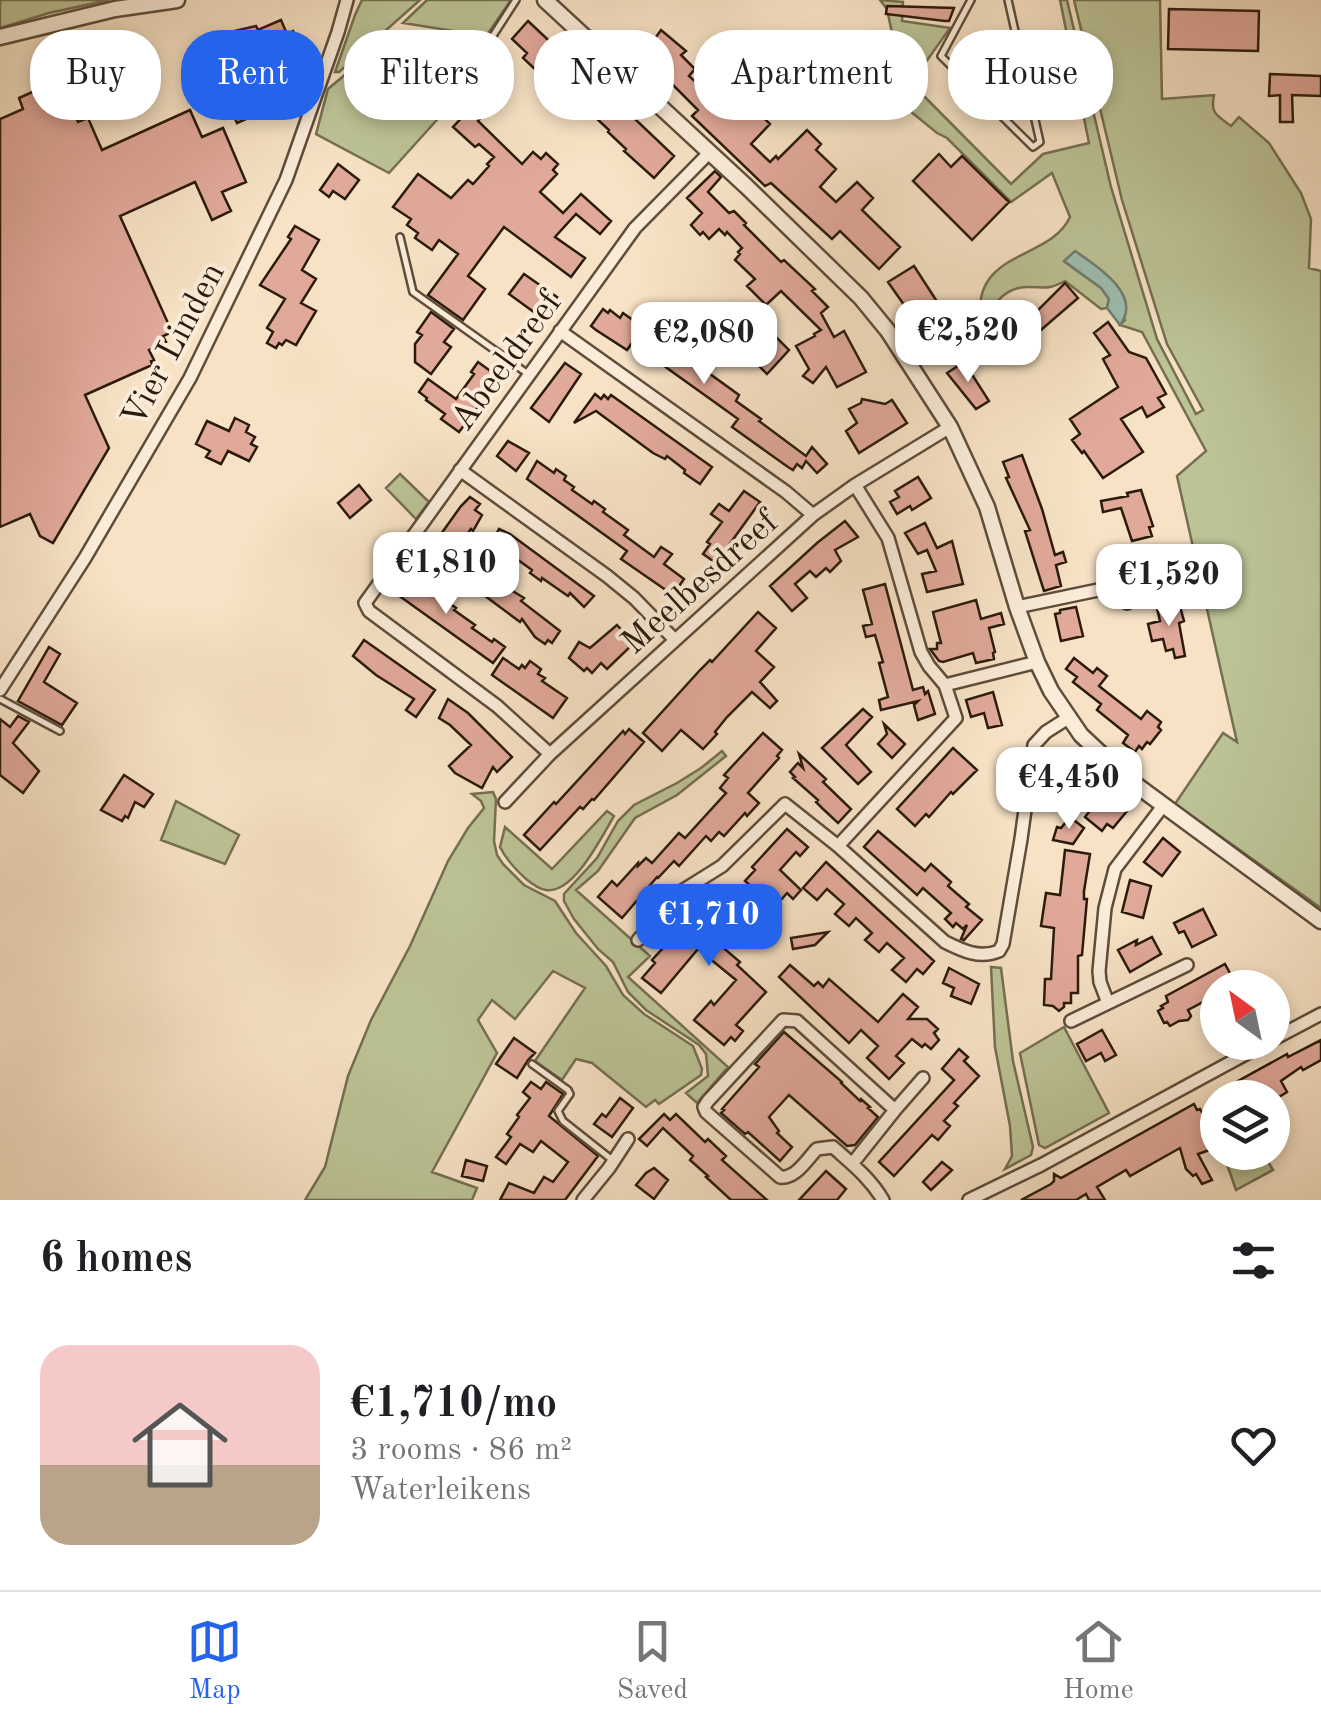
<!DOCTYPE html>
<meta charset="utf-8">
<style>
body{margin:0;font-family:"Old Standard TT",serif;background:#f2f2f2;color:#202124;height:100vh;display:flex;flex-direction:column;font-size:38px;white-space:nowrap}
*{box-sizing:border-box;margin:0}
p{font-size:32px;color:#757577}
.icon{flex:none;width:55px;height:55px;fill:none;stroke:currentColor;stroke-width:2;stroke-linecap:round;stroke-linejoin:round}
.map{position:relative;height:1200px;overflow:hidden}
.side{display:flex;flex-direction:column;background:#fff;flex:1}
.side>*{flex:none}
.hud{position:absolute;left:30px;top:30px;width:1262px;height:90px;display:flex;gap:20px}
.needle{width:65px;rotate:327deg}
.buttons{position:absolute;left:1200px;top:970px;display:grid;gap:20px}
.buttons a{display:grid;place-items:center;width:90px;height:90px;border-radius:50%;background:#fff;box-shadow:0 5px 15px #0003;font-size:50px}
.price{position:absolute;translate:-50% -85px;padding:0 22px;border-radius:20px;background:#fff;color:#222;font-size:32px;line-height:65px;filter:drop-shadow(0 2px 5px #0008)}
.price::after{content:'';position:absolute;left:50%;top:60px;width:30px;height:22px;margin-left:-15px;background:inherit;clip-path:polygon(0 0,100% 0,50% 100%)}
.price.on{background:#2563eb;color:#fff}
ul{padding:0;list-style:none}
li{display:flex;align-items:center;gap:30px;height:250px;padding:0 40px}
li+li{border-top:2px solid #e0e0e0}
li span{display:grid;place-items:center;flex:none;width:280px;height:200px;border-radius:30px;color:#555}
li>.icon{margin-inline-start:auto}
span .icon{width:120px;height:120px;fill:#fffc;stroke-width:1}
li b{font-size:42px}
h2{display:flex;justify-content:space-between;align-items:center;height:120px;padding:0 40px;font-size:42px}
.pill{padding:0 35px;border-radius:40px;background:#fff;box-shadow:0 5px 15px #0003;font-size:35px;line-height:90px}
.pill.on{background:#2563eb;color:#fff}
.tab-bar{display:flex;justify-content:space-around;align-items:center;height:140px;border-top:2px solid #e0e0e0;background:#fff;font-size:28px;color:#757577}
.tab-bar a{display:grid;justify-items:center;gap:5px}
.tab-bar .on{color:#2563eb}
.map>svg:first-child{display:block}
.green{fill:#bcc396;stroke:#746f51;stroke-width:2.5}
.water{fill:#9dbeb1;stroke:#6f7d6f;stroke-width:2.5}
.building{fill:#e1a99a;stroke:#2b1b0c;stroke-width:2.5}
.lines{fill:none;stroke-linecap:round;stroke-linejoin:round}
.service-casing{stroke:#5e4d3a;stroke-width:10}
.minor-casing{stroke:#5e4d3a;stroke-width:16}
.tertiary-casing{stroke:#5e4d3a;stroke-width:19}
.service{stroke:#faecd9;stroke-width:5}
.minor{stroke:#faecd9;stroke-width:11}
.tertiary{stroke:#faecd9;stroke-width:14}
.labels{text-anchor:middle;stroke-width:8;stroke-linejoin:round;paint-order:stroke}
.street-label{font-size:35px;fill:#2b1b0c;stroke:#faecd9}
</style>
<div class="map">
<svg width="1321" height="1200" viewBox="0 0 1321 1200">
<rect width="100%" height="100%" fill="#f7e2c5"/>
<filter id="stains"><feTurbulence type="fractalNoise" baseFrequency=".002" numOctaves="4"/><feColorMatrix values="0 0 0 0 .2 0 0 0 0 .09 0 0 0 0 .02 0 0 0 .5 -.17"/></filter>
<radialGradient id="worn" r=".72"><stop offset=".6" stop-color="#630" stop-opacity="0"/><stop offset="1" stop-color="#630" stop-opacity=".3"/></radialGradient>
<!-- green -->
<path class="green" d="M0,0h109l-60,13 -49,15z
M362,0h58l-81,72h-4l20,-57z
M427,0h84l-31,45h-3l2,-10 -76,-12z
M880,0l23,2 -1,19 48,7 -39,55 100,101 32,-30 46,-11 -29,-143h7l44,187 46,152 39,75 7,-4 -36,-66 -45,-144 -48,-200h86l2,99 52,-4c-4,19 3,20 17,31l8,-9 30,26 32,50 10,26 -2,49 12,3v637l-146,-104 48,-71 14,9 -60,-266 29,-25 -64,-119 -22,-7 5,-5 -50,-68 -10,10 36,26 8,11 -2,9 -6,1 -36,-28c-17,9 -19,6 -38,6 -18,0 -37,15 -37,34 0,7 3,16 4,23 -12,-4 -13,-12 -14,-25 -6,-70 70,-58 90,-102l-18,-44 -41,29 -64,-64 -10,-5 -76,-62 31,-38 -5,-24z
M378,47l-3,24 71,11 4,-25 34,3 -13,22 -82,91 -73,-39 12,-45z
M400,474l29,28 -13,17 -30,-31z
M722,751l4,5 -49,39 -42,23 -37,53 -22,19 74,66 -22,21 100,90 -31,36 -11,-10 22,-17 -2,-22 -7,-9 -53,-35 -18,-18 -15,-30 -15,-13 -24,-30 -10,-18v-7l33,-36 21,-37 16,-16 43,-22 24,-15z
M493,792l3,7 -2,42 3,14 6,9 21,21 31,16 21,32 30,33 17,29 21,19 49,32 9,23 -1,6 -42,29 -4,-4 -9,7 -54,-44 -16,-4 -14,21 -27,-19 50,-73 -32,-17 -38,48 -23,-19 -14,20 19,33 -65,119 45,16 -5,12h-167l20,-33 23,-91 23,-56 39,-74 38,-85 20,-33 16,-20 -3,-7 -9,-7z
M176,801l63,34 -14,29 -64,-24z
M607,811l7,5c-12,20 -40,78 -68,74 -8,-1 -15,-7 -21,-12 -10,-9 -19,-19 -25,-31l5,-20 47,42z
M991,967l10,1 12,93 20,86 -2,8 -26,14 7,-13 -2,-30 -15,-79z
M1064,1027l45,86 -64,35 -6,-3 -19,-92z
M1223,1153h40l10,17 -37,20z"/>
<!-- water -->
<path class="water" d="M1075,251c22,15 68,44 45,74l-13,-17 2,-9 -8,-11 -37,-27z"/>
<!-- building -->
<path class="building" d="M887,6l67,2 -5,13h-4l-59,-7z
M1169,9l90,2 -1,40 -90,-2z
M281,20l6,14 6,-3 6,13 -6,2 2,5 -5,2 2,5 -18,8 7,15 -19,9 9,18 -34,15 -37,-84 56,-13 2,4z
M528,21l32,30 -22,21 -15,-14 4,-5 -15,-14z
M661,30l25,21 -5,4 14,14 -6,7 22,20 2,-2 5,5 15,-15 2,2 18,-18 8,9 -19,19 28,28 -19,20 19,18 6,-6 2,3 29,-29 14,14 -5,6 20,19 -16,18 16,15 21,-20 16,16 -11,12 38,37 -21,22 -39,-38 -8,8 -61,-56 -6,3 -73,-70 6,-6 -55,-55z
M394,53l50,7 -3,16 -50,-7z
M84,62l7,16 -27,12 14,32 10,-4 14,32 88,-40 12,27 21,-9 23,54 -24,10 9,19 -19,9 -17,-38 -75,34 52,116 -9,4 3,6 -17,8 5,10 -3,1 1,4 -67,30 24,53 -56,95 -13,-7 -10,-22 -30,13v-408l23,-10 -4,-11 45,-20 -3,-6z
M579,68l33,33 2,-2 60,57 -20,22 -30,-27 2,-2 -18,-17 1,-2 -13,-12 3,-3 -26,-24 -5,5 -9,-7z
M1270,74l51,2v20l-29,-1 1,27h-13v-27l-11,1z
M472,107l10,9 -4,5 44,43 11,-12 8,7 5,-6 12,11 -5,6 4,4 -17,18 23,21 18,-19 30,27 -11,13 -24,-20 -21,23 30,21 -14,19 -67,-50 -36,49 17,13 -22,31 -35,-25 30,-41 -19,-14 -7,10 -17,-12 3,-5 -11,-8 4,-6 -18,-12 25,-33 33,24 17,-18 5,4 16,-18 -2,-2 7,-7 -15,-13 -4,3 -22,-20z
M939,154l12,13 11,-11 47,46 -37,38 -59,-59z
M338,164l21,16 -14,19 -12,-8 -4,6 -9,-7z
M715,171l6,6 -13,15 21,21 5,-2 12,12 -2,2 37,37 3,-2 31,29 -3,2 16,16 -7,6 13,24 10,-6 22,41 -29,15 -11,-20 -13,16 -10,-7 6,-7 -13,-23 19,-10 -1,-2 7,-4 -40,-39 -15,14 -19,-19 8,-7 -20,-19 5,-6 -2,-2 4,-4 -15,-16 -2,3 -6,-6 -10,10 -6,-7 -3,3 -9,-10 11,-12 -15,-15z
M295,226l24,14 -17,30 14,9 -15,24 15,8 -20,34 -10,-5 -4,5 -3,-2 -3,5 -9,-5 6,-11 -6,-4 18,-29 -25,-14 31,-46 -3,-2z
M914,266l33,51 -6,4 7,11 -26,17 -14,-22 8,-5 -28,-40z
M524,274l33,23 -15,21 -33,-24z
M1065,283l13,15 -44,38 -10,-12z
M603,309l5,4 2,-3 10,8 3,-5 25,18 6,3 2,-3 19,15 -1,2 65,47 -3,6 25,18 -2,2 47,35 6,-9 15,17 -10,9 -11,-12 -4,7 -5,-4 -4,6 -5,-3 -56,-40 6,-8 -25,-18 -81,-58 -5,7 -31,-20 -5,-4z
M431,312l23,17 -10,13 7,5 -20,27 -16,-12v-18l7,-9 -5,-3z
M761,322l28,28 -22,24 -29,-29z
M1108,322l21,30 17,6 20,36 -8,4 6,9 -17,10 -5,-10 -21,12 22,33 -40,26 -19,-27 -2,2 -10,-13 8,-6 -10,-15 48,-32 -15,-28 7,-4 -16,-22z
M478,362l22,16 -41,54 -18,-13 4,-5 -19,-14 1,-2 -8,-6 9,-13 28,20 18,-25 -3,-2z
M964,362l25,39 -13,8 -29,-36z
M565,363l16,11 -32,48 -18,-14z
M595,394l6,5 3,-4 4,4 3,-4 101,72 -12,17 -16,-11 1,-3 -18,-14 -2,3 -12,-6 -57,-42 -22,12z
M862,399l23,5 7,-4 15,23 -48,30 -13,-22 11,-8 -8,-14 12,-6z
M235,418l14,7 -3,7 9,5 -4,7 6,3 -8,14 -21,-10 -7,13 -15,-7 4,-6 -14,-7 11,-23 22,10z
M508,441l21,12 -13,18 -19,-15z
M1022,455l20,54 13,46 8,-3 3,10 -10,3 5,21 -17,5 -19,-60 5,-1 -24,-52 3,-1 -6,-15z
M537,461l17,12 2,-4 10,7 -2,4 10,7 -2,3 20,14 2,-3 11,8 -2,3 25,18 -4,5 30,22 7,-10 11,7 -8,10 20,15 -11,16 -52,-36 6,-8 -100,-72z
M918,477l13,21 -19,12 -2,-4 -13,8 -7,-12 9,-5 -4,-6z
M359,485l12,15 -21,18 -12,-15z
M1141,490l12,36 -4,1 3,9 -20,5 -11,-33 -18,4 -2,-11 27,-5 -1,-3z
M744,491l16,11 -44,61 -13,-9 7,-10 -3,-2 15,-20 -11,-8 8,-10 10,7z
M470,497l10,7 -5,6 7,5 -9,16 -2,-2 -18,25 -17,-13 25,-35z
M845,521l13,16 -23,13 6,11 -11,11 -4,-4 -10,9 -6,-6 -15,13 12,14 -15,13 -22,-25 47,-43z
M925,523l12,25 15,-7 11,43 -36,8 -5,-18 14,-3 -9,-21 -9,4 -13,-21z
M499,529l11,5 84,62 -10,11 -14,-14 -2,3 -26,-18 -1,3 -11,-8 2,-3 -25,-18 2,-3 -15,-10z
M1166,556l4,19 -4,1 1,6 -16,3 2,11 -11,2 -5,-37z
M482,572l42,26 -3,3 39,30 -8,12 -4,-3 -3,4 -10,-7 -13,-18 -2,3 -39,-29 -1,2 -8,-6z
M402,575l12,7 2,-3 40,29 -2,2 21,15 -3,3 20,14 2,-3 11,8 -12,16 -102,-73z
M885,584l28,106 10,-3 2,7 3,-3 7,23 -17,6 -4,-15 4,-4 -37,9 -2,-10 9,-3 -9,-34 4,-1 -8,-27 -9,2 -3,-11 9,-2 -9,-34z
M976,600l5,19 20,-6 3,11 -15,4 6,24 -2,1 1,6 -18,4 -3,-10 -30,9 -4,-1 -9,-12h7v-6h4l-8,-31z
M1179,603l5,18 -5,2 6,33 -10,2 -2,-9 -7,2 -3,-12 -11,2 -4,-17 12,-3 -3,-13z
M1076,607l7,29 -22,5 -6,-27 5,-1v-3z
M758,612l18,16 -20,23 18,16 -14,15 17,19 -7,7 -18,-16 -25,25 -12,15 2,2 -14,15 -22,-19 -19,21 -19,-18 57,-63 10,-10 2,2z
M617,625l17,18 -27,26 -6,-6 -9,10 -5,-5 -3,3 -15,-13 10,-16 11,6z
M364,640l71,50 -19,27 -10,-7 8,-11 -38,-24 -23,-19z
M49,647l11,7 -16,28 33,21 -15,22 -44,-24z
M503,658l16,11 3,-4 3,3 5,-7 11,8 -3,5 7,4 -3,3 25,17 -14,20 -61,-43z
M1074,658l19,15 4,-5 10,8 -8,10 42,33 6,-8 14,11 -3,5 3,3 -11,14 -3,-2 -5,7 -3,-3 -4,6 -12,-9 5,-8 -31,-25 4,-6 -28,-22 4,-5 -11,-8z
M993,692l9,33 -14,3 -4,-15 -13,4 -5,-17z
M448,699l20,14 44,44 -15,15 -4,-5 -11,21 -27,-15 -6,-7 22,-21 -21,-20 -11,-7z
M863,709l9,8 -26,28 25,27 -13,12 -36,-36z
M18,716l11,6 -16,21 26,28 -16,22 -23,-18v-56l10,8z
M884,724l21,20 -13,14 -14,-14 9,-10z
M629,729l15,13 -50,58 -2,-1 -9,10 -3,-2 -40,43 -16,-15 30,-33 2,2 67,-73 2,3z
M763,733l19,17 -5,6 2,2 -31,35 11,10 -12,13 -2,-3 -21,23 -5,-4 -8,9 -5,-5 -27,30 -5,-5 -16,17 -1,-1 -35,41 -24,-21 14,-16 5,5 21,-23v3l8,-8 6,5 27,-30 6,5 41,-45 -6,-5 8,-10 -4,-3z
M953,748l24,22 -24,24 -2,-2 -22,25 -3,-3 -11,12 -18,-17z
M799,754l27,25 -3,3 28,27 -13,14 -16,-15 -6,-6 2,-2 -25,-22 2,-1 -5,-5 8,-9 5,5z
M1065,762l62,49 -14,17 -6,-4 -5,7 -17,-14 7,-9 -38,-32z
M124,775l29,19 -9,13 -9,-5 -7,16 -3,-2 -3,5 -21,-11z
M1070,817l14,11 -11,16 -20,-4 4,-13 4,1z
M787,829l21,18 -8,9 -4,-4 -16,18 21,20 -8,9 -6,-6 -6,7 -14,-13 -6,8 -16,-14 10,-11 -3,-3z
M878,831l47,40 6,-7 20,18 -3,4 21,18 -3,3 16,13 -18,20 -3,-1 6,-14 -4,4 -7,-6 -3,4 -8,-8 6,-6 -28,-25 -6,7 -53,-48z
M1163,838l17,14 -18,24 -18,-14z
M1065,850l25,4 -6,37v8h3l-5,56 -4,1v37h-7v10h-7v4l-5,4 -6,-5 -9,-1 1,-26h6l3,-51 -13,-2 5,-33 14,2z
M826,862l108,99 -11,13 -6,-5 -11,13 -14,-12 12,-12 -17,-15 -8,9 -14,-12 7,-7 -16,-15 -7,8 -14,-12 9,-10 -17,-15 -10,11 -14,-12z
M1130,880l21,6 -8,32 -21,-6z
M726,896l16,14 -32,36 9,-2 21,18 -3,3 29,27 -30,33 7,6 -8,10 -4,-4 -7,8 -30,-25 17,-19 3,4 22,-25 -38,-31 -37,44 -19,-15 13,-15 -3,-3 36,-39 2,2 20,-23 7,6z
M1203,909l13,26 -24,12 -8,-16 -5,2 -5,-10z
M828,932l-13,13 -22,4 -2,-11z
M1152,937l9,17 -31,18 -12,-22 19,-10 -1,5z
M1225,964l13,24h-20v6l-30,16 3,6 -3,4 -9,1 -9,5 -3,-4 -3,1 -6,-12 5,-3 -2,-2 7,-4 -2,-6z
M790,965l24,21 4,-4 5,5 6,-8 49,43 25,-28 15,13 -10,12h19l11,10 -4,4 5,7 -8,9 -6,-5 -3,3 -10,-8 -16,17 8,7 -15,16 -22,-21 11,-12 -17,-16 -12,13 -70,-66z
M949,968l30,16 -8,20 -20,-8 3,-8 -11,-5z
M1102,1030l14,25 -11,6 -4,-8 -15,8 -9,-17z
M784,1032l58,50 -1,1 19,18 1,-2 9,8 -2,1 10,9 -23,28 -8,1 -58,-51 -20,22 10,14 -2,2 15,14 -12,14 -32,-29 -3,2 -24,-21 3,-3 -2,-1 37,-42 -4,-3z
M514,1038l21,15 -7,7 -11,18 -21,-14z
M1321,1040v20l-18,10 -2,-3 -20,14 6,11 -13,8 -1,-2h-38l-6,-12 58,-32 1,3z
M959,1049l9,8 -4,4 15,15 -25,27 4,3 -14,15 6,5 -12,14 -6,-5 -38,41 -15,-14 75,-82 -12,-11z
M531,1082l10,7 5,-7 17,12 -14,22 49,40 -33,44h-65l9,-17 25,10 10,-16 9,5 15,-20 -27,-21 -8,11 -13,-8 -14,20 -10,-7 15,-20 -4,-3 12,-17 -2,-2 13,-17 -7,-6z
M620,1098l13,10 -21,29 -18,-13 8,-10 4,3z
M1194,1104l3,6 3,-1 18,32v6l-20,7 14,26 -10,4 -6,-10 -3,2 -7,-7 -6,-21 -50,28 -4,-6 -29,17 8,13h-16l-3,-6 -10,6h-55l30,-16 3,-3v-7l7,4z
M664,1114l6,6 6,-6 29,28 3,-3 18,17 -4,4 45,40h-36l-25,-23 2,-1 -18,-16 3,-4 -30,-28 -16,18 -8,-7z
M466,1160l21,6 -4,15 -21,-5z
M942,1162l10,8 -21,20 -8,-8z
M654,1168l14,12 -14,19 -18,-14 10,-12z
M826,1171l20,18 -9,11h-38z"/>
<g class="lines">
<!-- service casing -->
<g class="service-casing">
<path id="service" d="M971,0l-30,56 92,91 7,-5 -32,-142
M381,39l94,14 10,-5 31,-48
M400,237l13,55 115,82
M0,699l60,32
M532,1064l36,26 2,4 -12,17 5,10 48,38"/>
</g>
<!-- minor casing -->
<g class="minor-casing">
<path id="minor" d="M560,331l226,161 27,23
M460,470l147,106 27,22 40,41
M1116,557l11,46
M1017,607l105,-22
M945,685l92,-23
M0,690l85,-132 105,-180 96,-198 52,-148 9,-32
M550,754l-53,-48 -128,-95 -4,-8 270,-375 74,-75
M505,802l45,-48 263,-239 42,-30 95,-58
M838,846l107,96c18,9 35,17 54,9l4,-7 18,-105 13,-94 12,-13 22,-14
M638,940l44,-49 40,-25 63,-62 53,42 118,-128 -11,-33 -16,-19 -8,-14 -33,-114 -33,-53
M1108,1003l-8,-21 -1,-11 6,-63 10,-39 48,-63
M1071,1021l116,-56
M1272,1040l49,-26
M895,1110l28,-32
M852,1164l43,-54 -98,-89 -14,-1 -75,81 -4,6 2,5 74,65c16,2 27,-18 37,-28l16,-2c19,17 37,31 50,53
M583,1200l26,-32 19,-29
M969,1200l72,-35 227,-123"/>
</g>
<!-- tertiary casing -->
<g class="tertiary-casing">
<path id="tertiary" d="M545,0l201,186 115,112 27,33 62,96 37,80 30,100 20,55 14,29 30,44 47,44 193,142
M0,37l115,-28 62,-9"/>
</g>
<!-- service -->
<use href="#service" class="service"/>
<!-- minor -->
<use href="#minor" class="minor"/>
<!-- tertiary -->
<use href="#tertiary" class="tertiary"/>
</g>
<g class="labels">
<!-- street labels -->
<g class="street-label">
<text transform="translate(172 344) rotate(-62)" y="12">Vier Linden</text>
<text transform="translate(505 360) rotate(-54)" y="12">Abeeldreef</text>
<text transform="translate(699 581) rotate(-42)" y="12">Meelbesdreef</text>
</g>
</g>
<rect width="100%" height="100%" filter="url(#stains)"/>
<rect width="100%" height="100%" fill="url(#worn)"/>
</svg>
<div class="buttons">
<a><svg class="needle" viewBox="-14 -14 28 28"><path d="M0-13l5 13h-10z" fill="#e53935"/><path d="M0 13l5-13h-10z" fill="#757577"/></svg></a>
<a><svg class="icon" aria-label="layers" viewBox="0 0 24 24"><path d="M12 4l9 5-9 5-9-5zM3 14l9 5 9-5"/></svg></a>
</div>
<b class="price" style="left:968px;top:385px">€2,520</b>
<b class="price" style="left:704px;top:387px">€2,080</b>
<b class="price" style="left:446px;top:617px">€1,810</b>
<b class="price" style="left:1169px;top:629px">€1,520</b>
<b class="price" style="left:1069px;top:832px">€4,450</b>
<b class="price on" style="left:709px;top:969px">€1,710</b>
<div class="hud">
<a class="pill">Buy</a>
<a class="pill on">Rent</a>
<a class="pill">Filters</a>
<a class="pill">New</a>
<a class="pill">Apartment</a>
<a class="pill">House</a>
</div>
</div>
<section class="side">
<h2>6 homes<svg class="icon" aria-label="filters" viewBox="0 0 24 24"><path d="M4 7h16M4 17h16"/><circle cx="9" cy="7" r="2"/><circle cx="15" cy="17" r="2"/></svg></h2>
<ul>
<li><span style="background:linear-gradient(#f6c9c9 60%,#b9a48a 0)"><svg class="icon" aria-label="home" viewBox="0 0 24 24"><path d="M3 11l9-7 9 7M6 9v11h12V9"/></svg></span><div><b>€1,710/mo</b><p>3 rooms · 86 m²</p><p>Waterleikens</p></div><svg class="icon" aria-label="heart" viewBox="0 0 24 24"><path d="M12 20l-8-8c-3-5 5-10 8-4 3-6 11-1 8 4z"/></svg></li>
</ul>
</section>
<nav class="tab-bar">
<a class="on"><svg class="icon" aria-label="map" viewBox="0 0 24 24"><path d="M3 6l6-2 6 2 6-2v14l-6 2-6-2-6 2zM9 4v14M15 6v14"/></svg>Map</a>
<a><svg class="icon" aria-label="saved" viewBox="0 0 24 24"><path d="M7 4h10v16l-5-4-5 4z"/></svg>Saved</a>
<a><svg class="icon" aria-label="home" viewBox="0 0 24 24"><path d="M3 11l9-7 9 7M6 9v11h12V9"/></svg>Home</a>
</nav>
